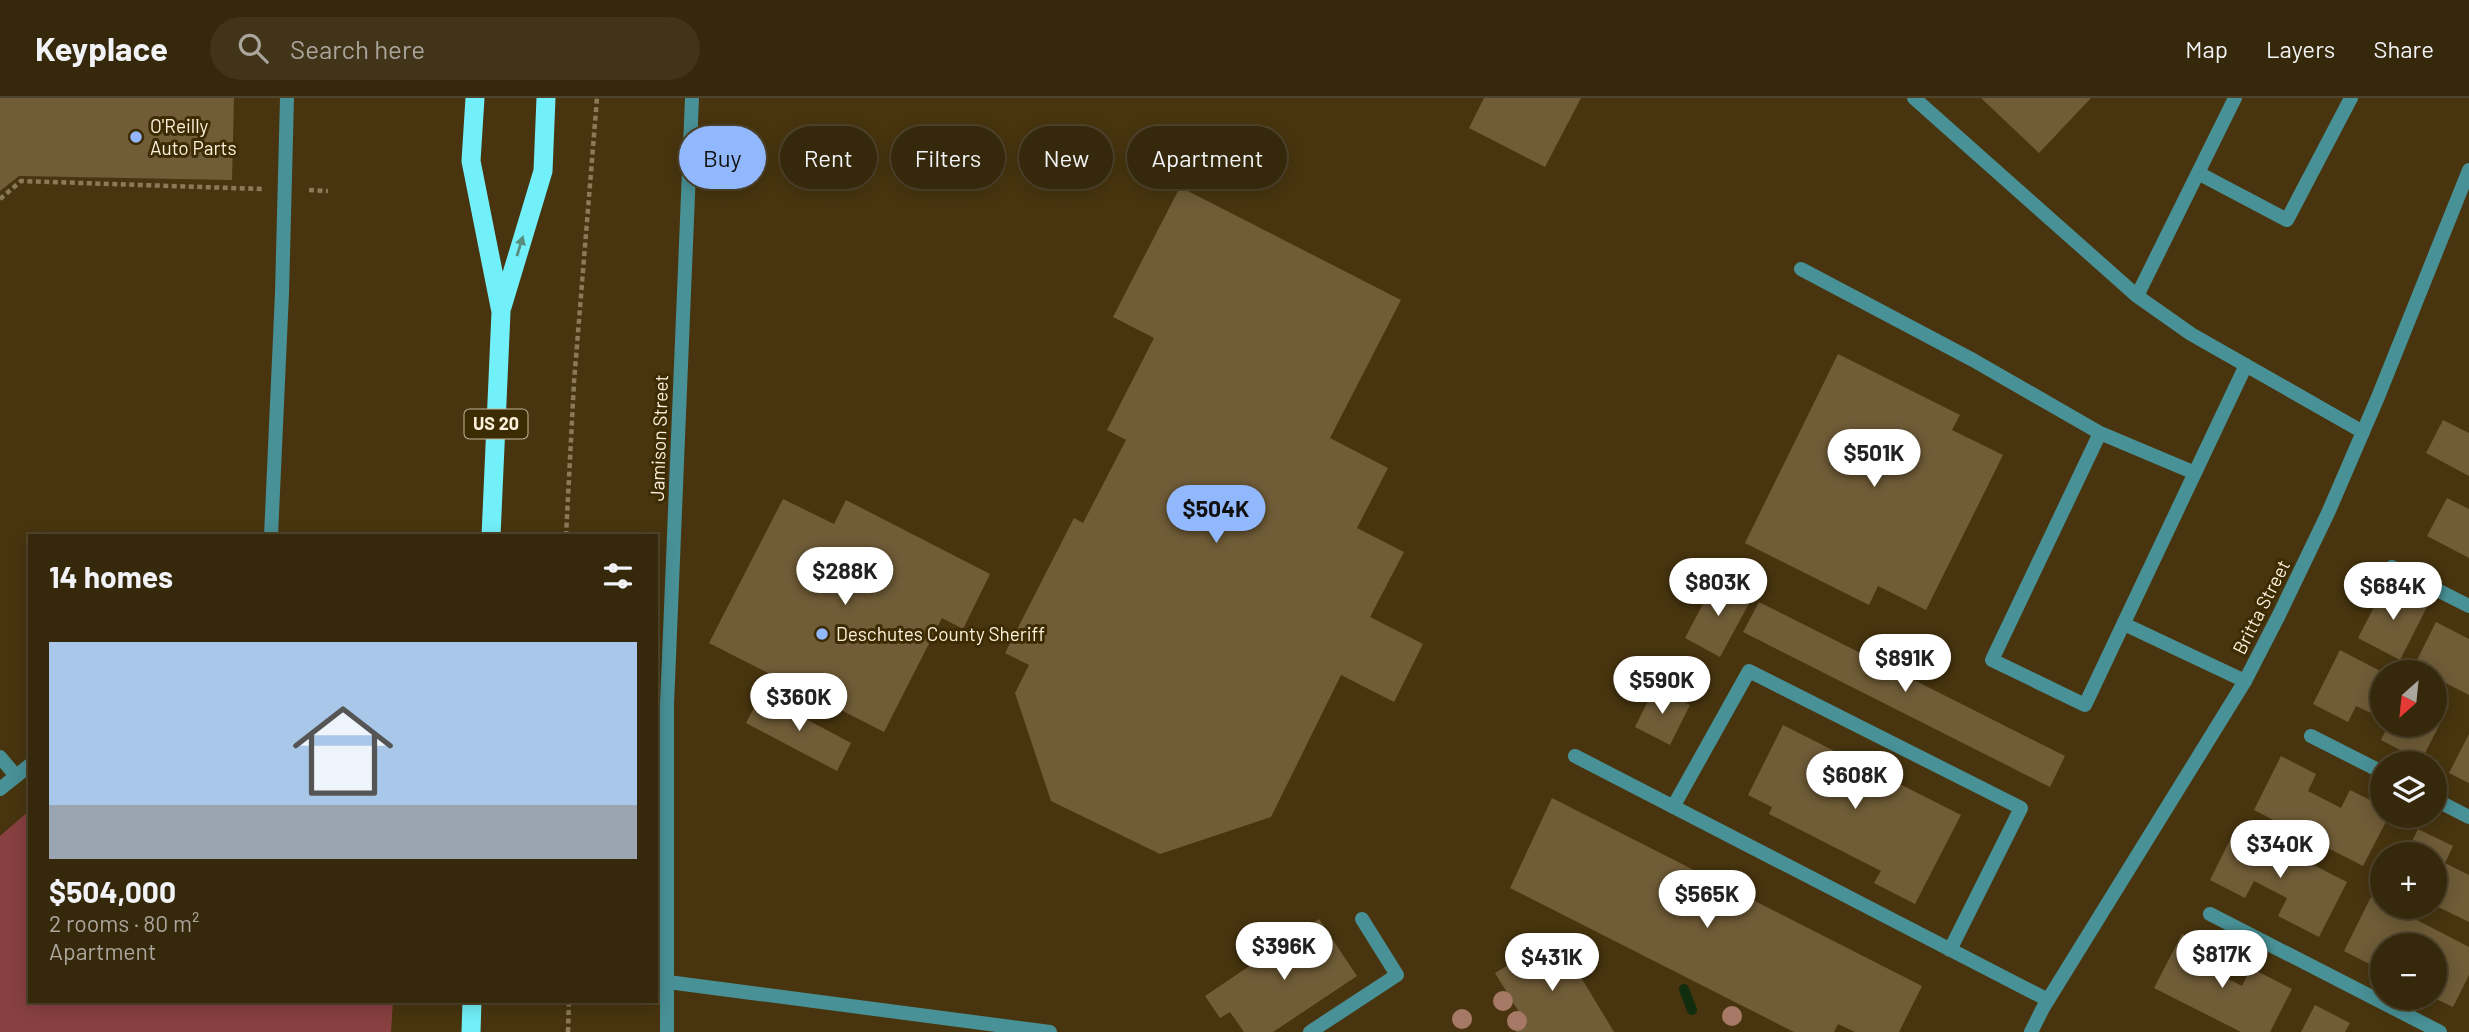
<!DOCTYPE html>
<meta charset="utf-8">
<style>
body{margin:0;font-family:Barlow,sans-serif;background:#413419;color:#f1f3f6;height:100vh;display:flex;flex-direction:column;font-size:26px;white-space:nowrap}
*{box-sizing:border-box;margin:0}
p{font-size:23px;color:#aaa69d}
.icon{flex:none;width:38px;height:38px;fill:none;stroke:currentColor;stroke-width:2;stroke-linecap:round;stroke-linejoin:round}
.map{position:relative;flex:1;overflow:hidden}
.panel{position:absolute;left:28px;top:436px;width:630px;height:469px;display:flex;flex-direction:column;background:#36280b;border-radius:0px;box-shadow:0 4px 18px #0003,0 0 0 2px #50442c}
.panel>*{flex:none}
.top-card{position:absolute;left:679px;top:28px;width:665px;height:63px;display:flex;gap:14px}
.needle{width:46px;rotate:207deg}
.buttons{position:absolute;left:2370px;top:562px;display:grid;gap:14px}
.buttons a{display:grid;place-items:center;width:77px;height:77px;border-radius:50%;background:#36280b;box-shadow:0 4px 18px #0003,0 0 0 2px #50442c;font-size:35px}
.price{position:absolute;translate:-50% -60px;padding:0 16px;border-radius:24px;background:#fff;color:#222;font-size:23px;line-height:46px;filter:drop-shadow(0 2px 4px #0008)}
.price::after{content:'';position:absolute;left:50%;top:42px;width:21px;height:16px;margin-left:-10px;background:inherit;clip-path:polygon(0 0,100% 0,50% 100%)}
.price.selected{background:#91b8fd;color:#111}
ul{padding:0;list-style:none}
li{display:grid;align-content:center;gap:14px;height:371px;padding:0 21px}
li+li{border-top:2px solid #50442c}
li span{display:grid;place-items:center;height:217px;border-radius:0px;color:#555}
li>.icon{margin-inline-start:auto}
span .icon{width:126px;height:126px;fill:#fffc;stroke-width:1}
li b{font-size:30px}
h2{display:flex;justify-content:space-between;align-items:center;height:84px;padding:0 21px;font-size:30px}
.chip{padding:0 24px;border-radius:32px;background:#36280b;box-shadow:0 4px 18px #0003,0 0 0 2px #50442c;font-size:24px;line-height:63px}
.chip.selected{background:#91b8fd;color:#111}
header{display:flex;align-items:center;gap:42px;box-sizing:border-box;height:98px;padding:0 35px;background:#36280b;border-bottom:2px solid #50442c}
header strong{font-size:33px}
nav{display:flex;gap:38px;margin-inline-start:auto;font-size:24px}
.search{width:490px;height:63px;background:#413419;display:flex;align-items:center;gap:18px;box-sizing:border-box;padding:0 24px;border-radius:38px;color:#aaa69d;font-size:26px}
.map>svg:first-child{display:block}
.green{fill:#884040}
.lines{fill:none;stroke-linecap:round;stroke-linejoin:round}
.stream{stroke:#102d0d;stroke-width:10}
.building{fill:#705c37}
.path{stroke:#8a7a5a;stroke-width:4.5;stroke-dasharray:5 3.5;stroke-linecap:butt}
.service{stroke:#489196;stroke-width:14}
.minor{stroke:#489196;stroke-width:14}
.trunk{stroke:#72f0f9;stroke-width:19}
.tree{fill:#a57966}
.oneway{fill:#588e7e}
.poi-dot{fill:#91b8fd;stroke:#3d2b03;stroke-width:2.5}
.labels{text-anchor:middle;stroke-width:6;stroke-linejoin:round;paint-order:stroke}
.shield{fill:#3d2b03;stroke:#c3b69b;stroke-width:2}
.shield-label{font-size:18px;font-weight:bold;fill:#fcf1dc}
.poi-label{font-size:19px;fill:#fcf1dc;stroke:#3d2b03;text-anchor:start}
.street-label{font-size:19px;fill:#fcf1dc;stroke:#3d2b03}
</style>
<header>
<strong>Keyplace</strong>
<div class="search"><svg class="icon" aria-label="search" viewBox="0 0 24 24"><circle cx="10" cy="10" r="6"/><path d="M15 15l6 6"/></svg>Search here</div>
<nav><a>Map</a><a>Layers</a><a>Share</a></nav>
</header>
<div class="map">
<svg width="2469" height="934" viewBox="0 0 2469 934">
<rect width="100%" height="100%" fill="#48350f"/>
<!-- green -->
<path class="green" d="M30,712v191h363l-2,31h-391v-196z"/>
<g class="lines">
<!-- stream -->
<path class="stream" d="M1684,891l8,21"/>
</g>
<!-- building -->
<path class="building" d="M0,0h234l-2,82 -213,-4 -19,15z
M1484,0h97l-36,69 -76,-39z
M1981,0h110l-52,55z
M1180,89l221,113 -71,138 58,30 -31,60 47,24 -34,65 53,27 -29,58 -53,-27 -70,142 -111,37 -109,-53 -36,-108 14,-28 -24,-12 69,-135 9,5 43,-83 -19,-10 47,-92 -41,-21z
M1838,256l122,61 -8,15 51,25 -77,155 -48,-24 -9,19 -124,-62z
M2443,322l26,13v43l-43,-23z
M2447,400l22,11v49l-42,-22z
M783,401l51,25 12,-24 144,74 -27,55 -21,-11 -58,114 -175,-89z
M1716,481l36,19 -32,59 -35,-19z
M2386,486l42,21 -28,55 -42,-22z
M1759,504l306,154 -15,31 -307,-155z
M2436,524l33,17v56l-35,-18v-5h-9l-11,-6z
M2340,552l42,22v46l-26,-12 -8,16 -35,-18z
M1655,589l35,18 -20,40 -35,-18z
M761,597l90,48 -14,28 -91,-48z
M2434,600l15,8 -28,55 -40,-21 8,-16h45z
M1783,627l178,90 -46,89 -41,-21 7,-12 -112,-57 3,-7 -24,-12z
M2469,636v49l-20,-10z
M2281,658l35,18 -8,17 33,17 9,-18 32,16v10h7l-26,50 -109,-56z
M1552,700l370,188 -23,46h-44l-17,-8 -4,8h-40l-284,-144z
M2237,728l110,56 -28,55 -41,-21 9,-18 -33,-17 -9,17 -35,-18z
M2418,731l35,17 -8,17 24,12v47l-35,-17v-51h-28z
M2371,799l11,5v4h8l79,41v28l-16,32 -19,-9v-53h-52v18l-3,6 -35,-18z
M1319,821l38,57 -84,56h-29l-14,-20 -10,6 -15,-22z
M2182,836l35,18 -9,17 34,17 9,-18 41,21 -22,43h-29l-87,-44z
M1556,838l58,96h-99l12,-7 -32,-52z
M2315,907l35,18 -5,9h-44z"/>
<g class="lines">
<!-- path -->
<path class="path" d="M309,92l19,1
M0,101l21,-18 241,8
M566,438l8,-154 23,-284
M568,934l1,-31"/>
<!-- service -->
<path class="service" d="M1914,0l223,198 54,38 172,98
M2198,75l89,47 64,-122
M1801,171l172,91 127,73 -108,227 93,45 161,-340
M2137,198l98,-198
M2100,335l95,40
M271,438l11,-243 5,-195
M2392,469l77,39
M2124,526l121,57
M2311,638l71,36
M1575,658l473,244
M0,659l16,19
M0,691l30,-24
M2434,701l35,18
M1673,709l76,-136 272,137 -71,142
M2210,816l230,118
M668,884l382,50
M1310,934l87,-57 -35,-56"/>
<!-- minor -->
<path class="minor" d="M667,934v-327l25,-607
M2031,934l12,-24 202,-327 34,-66 49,-102 50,-116 91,-227"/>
<!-- trunk -->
<path class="trunk" d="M475,0l-4,63 30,151 -10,224
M502,209l41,-136 3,-73
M471,934l1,-31"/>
</g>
<!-- trees -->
<g class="tree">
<circle cx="1503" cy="903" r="10"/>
<circle cx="1732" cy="918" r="10"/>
<circle cx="1462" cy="921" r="10"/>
<circle cx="1517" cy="923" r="10"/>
</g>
<!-- one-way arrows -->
<defs><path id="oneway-solid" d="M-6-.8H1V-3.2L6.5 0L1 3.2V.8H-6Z" transform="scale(1.75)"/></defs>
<use class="oneway" href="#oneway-solid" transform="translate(520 148) rotate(-73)"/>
<!-- markers -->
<g class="poi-dot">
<circle cx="136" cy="39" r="7"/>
<circle cx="822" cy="536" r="7"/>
</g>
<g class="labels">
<!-- shield labels -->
<rect class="shield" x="464.5" y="311.5" width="63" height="29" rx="5"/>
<g class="shield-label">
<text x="496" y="332">US 20</text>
</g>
<!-- poi labels -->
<g class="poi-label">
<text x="150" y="35">O'Reilly<tspan x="150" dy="22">Auto Parts</tspan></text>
<text x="836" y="543">Deschutes County Sheriff</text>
</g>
<!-- street labels -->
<g class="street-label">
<text transform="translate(659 340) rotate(-88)" y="7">Jamison Street</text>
<text transform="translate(2261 509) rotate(-63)" y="7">Britta Street</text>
</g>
</g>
</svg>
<div class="buttons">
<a><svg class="needle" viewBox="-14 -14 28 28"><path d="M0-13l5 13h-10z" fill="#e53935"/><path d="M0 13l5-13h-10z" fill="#aaa69d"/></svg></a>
<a><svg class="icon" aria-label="layers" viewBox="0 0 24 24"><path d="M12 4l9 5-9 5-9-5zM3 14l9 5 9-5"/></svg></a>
<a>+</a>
<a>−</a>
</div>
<b class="price" style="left:1874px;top:391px">$501K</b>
<b class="price selected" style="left:1216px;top:447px">$504K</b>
<b class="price" style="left:845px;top:509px">$288K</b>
<b class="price" style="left:1718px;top:520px">$803K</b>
<b class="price" style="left:2393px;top:524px">$684K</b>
<b class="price" style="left:1905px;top:596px">$891K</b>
<b class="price" style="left:1662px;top:618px">$590K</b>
<b class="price" style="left:799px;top:635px">$360K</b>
<b class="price" style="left:1855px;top:713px">$608K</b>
<b class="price" style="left:2280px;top:782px">$340K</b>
<b class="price" style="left:1707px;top:832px">$565K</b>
<b class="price" style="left:1284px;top:884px">$396K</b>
<b class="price" style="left:2222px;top:892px">$817K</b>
<b class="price" style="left:1552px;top:895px">$431K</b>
<div class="top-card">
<a class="chip selected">Buy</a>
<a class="chip">Rent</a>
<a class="chip">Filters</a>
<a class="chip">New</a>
<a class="chip">Apartment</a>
</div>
<section class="panel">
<h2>14 homes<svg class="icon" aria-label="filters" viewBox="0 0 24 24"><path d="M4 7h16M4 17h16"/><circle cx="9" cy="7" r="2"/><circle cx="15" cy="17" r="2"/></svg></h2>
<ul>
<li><span style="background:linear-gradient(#a9c7e8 75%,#9aa5b1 0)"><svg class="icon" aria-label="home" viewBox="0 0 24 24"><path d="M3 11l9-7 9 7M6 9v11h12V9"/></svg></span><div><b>$504,000</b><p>2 rooms · 80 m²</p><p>Apartment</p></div></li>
</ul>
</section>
</div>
